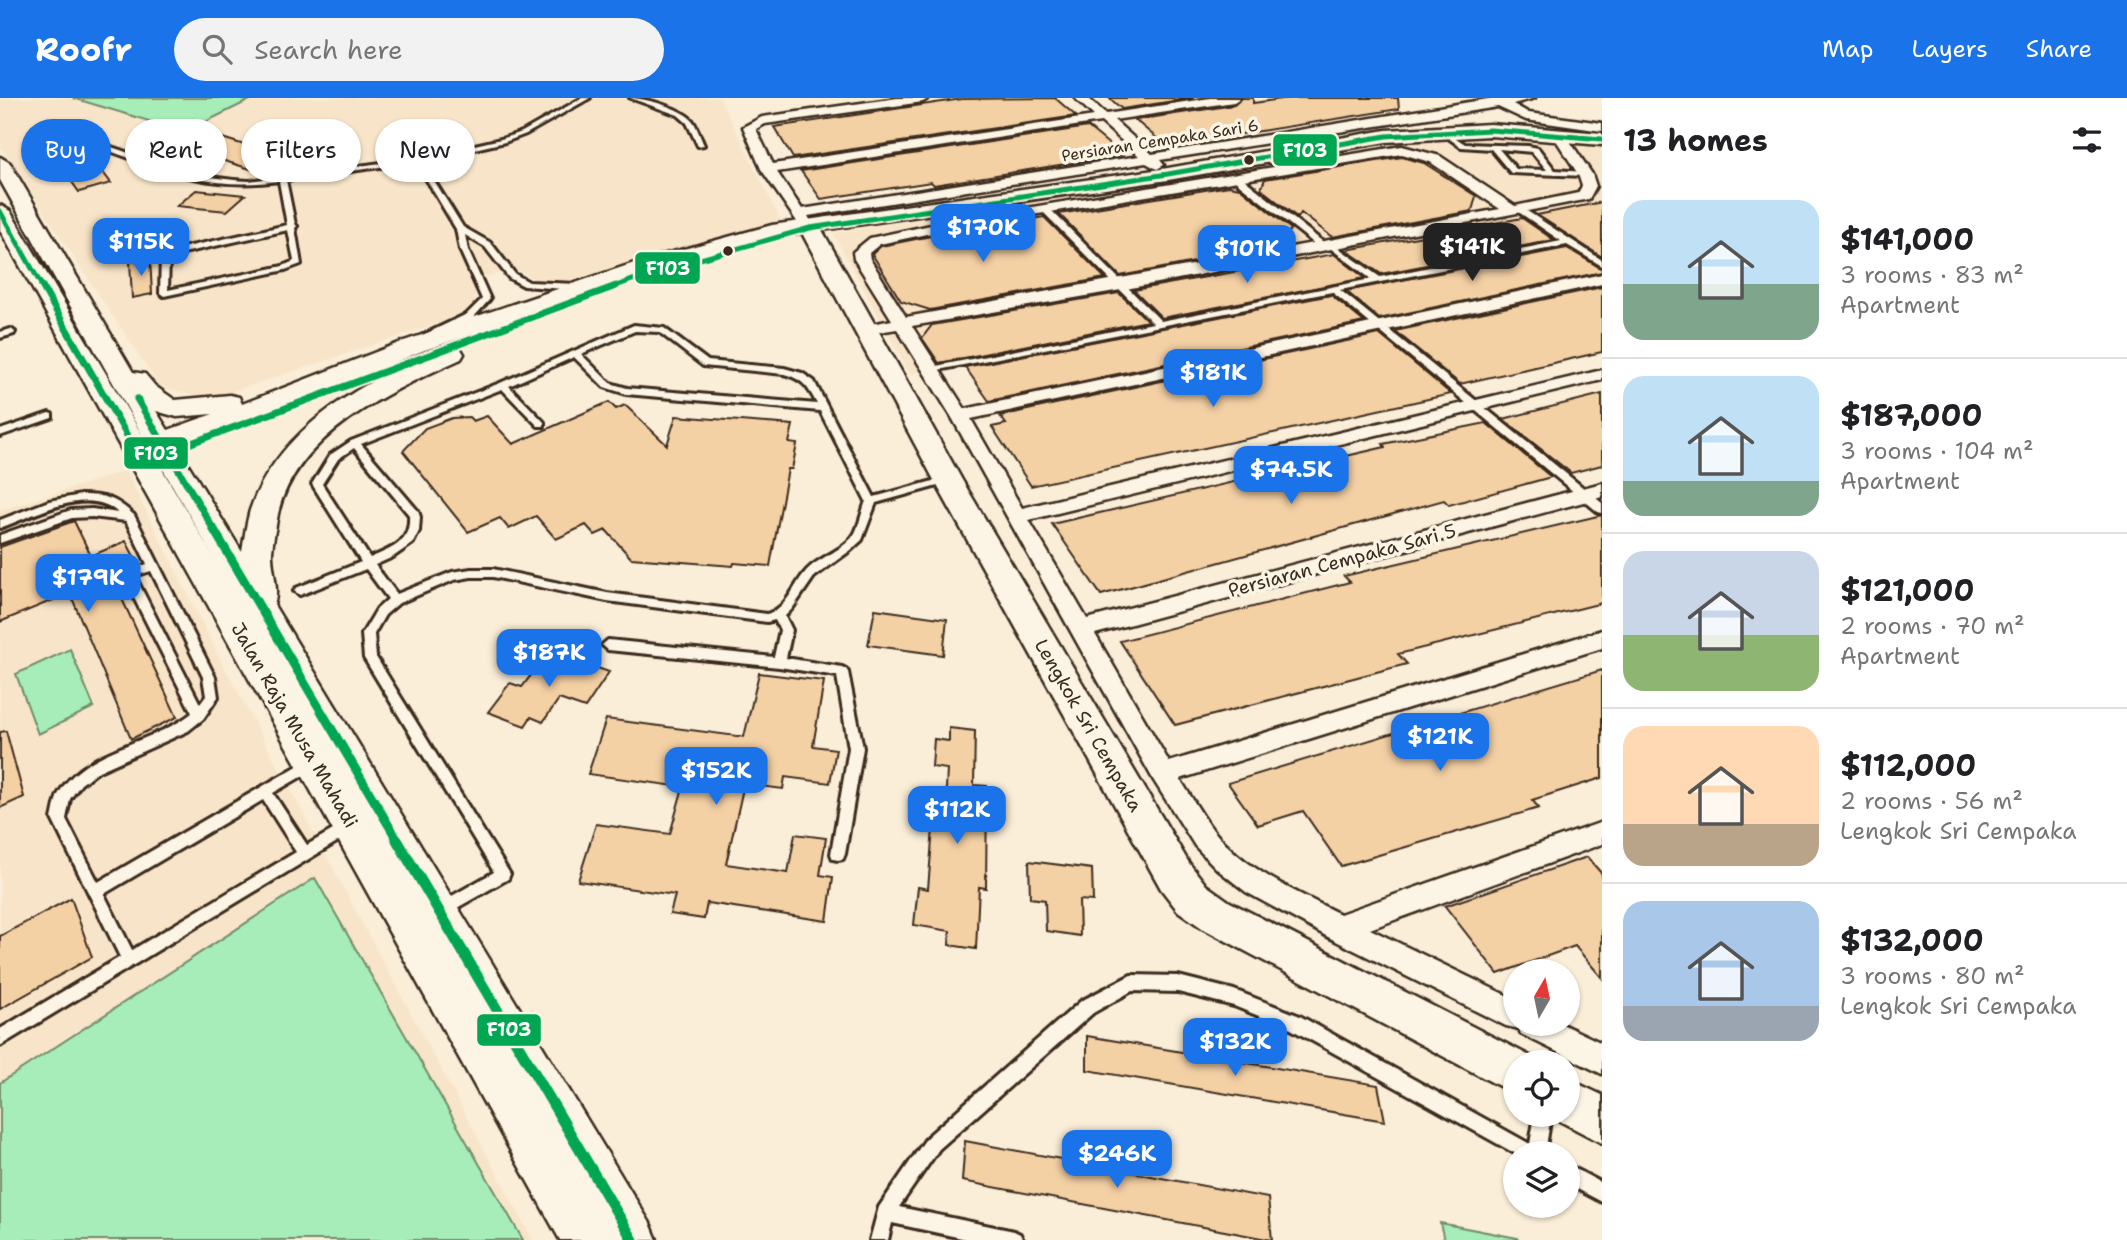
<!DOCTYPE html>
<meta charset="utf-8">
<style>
body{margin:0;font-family:"Shantell Sans",sans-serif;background:#f2f2f2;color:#202124;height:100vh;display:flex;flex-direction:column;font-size:26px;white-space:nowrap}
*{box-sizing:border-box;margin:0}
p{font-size:23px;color:#757577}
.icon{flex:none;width:38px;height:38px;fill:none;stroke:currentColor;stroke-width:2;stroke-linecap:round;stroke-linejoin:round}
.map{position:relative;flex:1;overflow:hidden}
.side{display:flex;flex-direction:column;background:#fff;width:525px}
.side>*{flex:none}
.guide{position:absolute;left:21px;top:21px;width:665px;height:63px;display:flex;gap:14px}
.needle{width:46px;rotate:9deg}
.buttons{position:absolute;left:1503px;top:861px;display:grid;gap:14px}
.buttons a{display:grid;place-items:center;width:77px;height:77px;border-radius:50%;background:#fff;box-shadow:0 2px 5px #0004;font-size:35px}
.price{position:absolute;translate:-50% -60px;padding:0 16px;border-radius:14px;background:#1a73e8;color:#fff;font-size:23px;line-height:46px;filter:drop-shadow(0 2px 4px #0008)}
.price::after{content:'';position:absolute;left:50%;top:42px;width:21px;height:16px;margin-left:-10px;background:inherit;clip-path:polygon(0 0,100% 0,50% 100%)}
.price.active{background:#222;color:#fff}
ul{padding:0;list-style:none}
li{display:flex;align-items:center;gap:21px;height:175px;padding:0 21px}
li+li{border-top:2px solid #e0e0e0}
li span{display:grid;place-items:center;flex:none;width:196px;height:140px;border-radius:21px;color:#555}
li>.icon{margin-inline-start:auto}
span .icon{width:84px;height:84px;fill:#fffc;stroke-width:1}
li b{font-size:30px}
h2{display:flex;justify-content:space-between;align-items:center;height:84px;padding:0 21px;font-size:30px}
.tag{padding:0 24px;border-radius:32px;background:#fff;box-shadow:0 2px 5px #0004;font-size:24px;line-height:63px}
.tag.active{background:#1a73e8;color:#fff}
header{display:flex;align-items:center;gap:42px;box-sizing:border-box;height:98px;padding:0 35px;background:#1a73e8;color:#fff}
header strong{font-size:33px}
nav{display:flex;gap:38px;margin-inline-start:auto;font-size:24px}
.search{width:490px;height:63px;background:#f2f2f2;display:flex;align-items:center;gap:18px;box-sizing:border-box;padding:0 24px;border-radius:38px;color:#757577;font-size:26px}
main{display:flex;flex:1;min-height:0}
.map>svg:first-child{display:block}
.built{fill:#f8e5c9}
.green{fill:#a7edb9;stroke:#718c6c;stroke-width:2}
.building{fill:#f4d0a5;stroke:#3b2a1e;stroke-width:2}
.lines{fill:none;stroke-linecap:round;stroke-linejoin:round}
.lane-casing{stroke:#3b2a1e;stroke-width:6}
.street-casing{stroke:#3b2a1e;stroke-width:5}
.secondary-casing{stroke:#3b2a1e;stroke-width:5}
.lane{fill:#fcf5e5;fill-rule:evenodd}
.street{fill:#fcf5e5;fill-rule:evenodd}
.secondary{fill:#fcf5e5;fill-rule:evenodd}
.bus-1-far3-casing{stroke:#fcf5e5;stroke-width:9}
.bus-1-far2-casing{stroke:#fcf5e5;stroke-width:11}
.bus-1-far1-casing{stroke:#fcf5e5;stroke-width:14}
.bus-1-casing{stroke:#fcf5e5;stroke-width:17}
.bus-1-far3{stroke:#00a651;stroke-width:5}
.bus-1-far2{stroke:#00a651;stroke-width:7}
.bus-1-far1{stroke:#00a651;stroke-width:9}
.bus-1{stroke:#00a651;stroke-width:11}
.bus-dot{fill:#3b2a1e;stroke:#fcf5e5;stroke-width:2.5}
.labels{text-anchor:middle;stroke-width:7;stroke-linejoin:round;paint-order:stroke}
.far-street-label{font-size:16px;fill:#3b2a1e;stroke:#fcf5e5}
.street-label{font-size:19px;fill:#3b2a1e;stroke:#fcf5e5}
.line-badge{stroke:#fcf5e5;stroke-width:2.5}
.badge-label{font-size:19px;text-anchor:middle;font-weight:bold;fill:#fff}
</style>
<header>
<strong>Roofr</strong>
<div class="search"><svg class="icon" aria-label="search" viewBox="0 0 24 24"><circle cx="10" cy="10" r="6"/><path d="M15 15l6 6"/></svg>Search here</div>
<nav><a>Map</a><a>Layers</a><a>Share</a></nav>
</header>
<main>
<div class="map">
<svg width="1602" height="1142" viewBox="0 0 1602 1142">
<rect width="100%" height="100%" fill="#faeed8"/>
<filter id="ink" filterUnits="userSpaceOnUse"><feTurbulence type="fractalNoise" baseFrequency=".0143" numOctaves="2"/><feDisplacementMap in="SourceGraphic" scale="14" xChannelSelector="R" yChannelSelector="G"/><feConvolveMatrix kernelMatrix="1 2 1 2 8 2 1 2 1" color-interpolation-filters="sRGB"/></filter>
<g filter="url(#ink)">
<!-- built -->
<path class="built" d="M0,0h720l61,123 -192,58 -47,5 -26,-15 -41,10v22l-5,9 -12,7 -248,82 -50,-12 -160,-241z
M1457,39l103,3 42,5v92l-692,137 -77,-141 578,-92z
M126,373l98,195 309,574h-533v-730z"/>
<!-- green -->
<path class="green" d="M73,0h181l-69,34z
M301,24l27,8 -49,26 -27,-8z
M64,25l36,17 -32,12 -36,-18z
M70,551l24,58 -56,27 -22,-60z
M315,780l208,362h-523v-157z
M1440,1125l77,15 1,2h-74z"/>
<!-- building -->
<path class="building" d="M1055,0l21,18 -283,42 -19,-31 188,-28z
M1109,0h84l-71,11z
M1242,0h11v5l36,-5h109l1,11 -233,37 -31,-26 99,-15z
M1088,29l34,28 -188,30 -3,-3 -110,17 -20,-28z
M219,39l67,21 -19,16 -75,-23z
M1402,59l22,6 52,33 -4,15 -140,26 -31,-24 -3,5 -37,-29 4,-10z
M96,65l15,20 -32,9 -14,-20z
M1229,88l11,2 51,41 -11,17 -160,30 -61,-62z
M196,92l49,5 -18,16 -50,-5z
M1602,104v55l-65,-42z
M1044,119l61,61 -175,32 -29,-9 -29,-47 9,-8 55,-11z
M1522,120l32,22 -173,34 -35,-24z
M1567,150l35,21v3l-223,47 -33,-28z
M1334,156l31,24 -203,40 -28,-28z
M150,160l2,36 -20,4 -2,-36z
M1602,189v65l-142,32 -65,-53z
M1119,195l29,28 -209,42 -17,-25 10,-13z
M1331,197l33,27 -375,79 -24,-34z
M1379,236l72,60 -420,92 -39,-59 14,-3 -6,-8z
M1602,296v71l-31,8 -68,-54z
M609,304l7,7 9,-4 42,40 9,-29 117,9 -4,18 8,1 -5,25h-4l-18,97 -36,-3 -1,3 -102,-8 -25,-28 -11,5 -9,-10 -30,14 -20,-23 -27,13 -9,-11 -32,14 -65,-81 22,-23 27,-10 17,-1 4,4 14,-5 26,28z
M1486,325l65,54 -102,28 -5,-5 -343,95 -49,-71 333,-77 -2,-3z
M1602,417v88l-204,51 9,10 -232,61 -55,-84 230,-59 -6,-6z
M74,423l17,35 35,-15 12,23 -56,21 -4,6 10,5 28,-10 61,131 -46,22 -61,-146 -70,29v-75z
M875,511l72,10 -4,36 -75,-10z
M549,553l60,21 -24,36 -26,-9 -16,23 -12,-5 -6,9 -37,-14 22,-29 12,4z
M1602,572v108l-70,22 7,8 -198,58 -38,-55 -45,14 -30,-42z
M759,575l65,8 -11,65 23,3 -6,34 -45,-6 -2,12 -39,-5 -18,80 62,9 7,-39 31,4 -6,37 13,2 -6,44 -120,-18 -3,16 -34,-5 5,-19 -97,-14 18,-57 74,10 13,-47 -95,-13 18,-55 138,18z
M949,630l26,3 -1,54 13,1 -1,102 -7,-1 -3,62 -27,-4 1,-14 -36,-6 4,-38 10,2 5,-61 11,1 3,-60 -15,-2 2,-28 15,2z
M6,633l18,66 -24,11v-76z
M1587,759l15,17v104l-27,-32 -77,28 -53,-68z
M1029,763l63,8 1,32 -14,-1 1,36 -34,-5 -1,-31 -15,-2z
M71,800l21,59 -92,52v-73z
M1087,938l291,49 7,36 -298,-51z
M965,1043l303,57 4,42 -310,-59z"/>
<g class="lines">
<!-- lane casing -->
<g class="lane-casing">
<path id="lane" d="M582,0h8l-64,36 -21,8 -83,19 41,66 28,16 24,31 14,8 49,2 4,3 -4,3 -54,-4 -15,-8 -24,-31 -20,-12 3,15 22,49 -17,19 -49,23 -4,-3 1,-2 46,-22 15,-15 -22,-49 -4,-21 -40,-67 -130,18 9,44 2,2 -2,2 6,36 -16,6 -121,26 -4,-3 1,-36 7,-6 119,-26 -8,-44c-53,7 -89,-1 -138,-19 -13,-5 -29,-9 -41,-16l6,-1c48,17 92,34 143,36l169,-23 83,-19 21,-7zM288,132l6,31 -11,5 -115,24 1,-32 5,-3z
M630,0c15,0 51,10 62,22 5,6 8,17 12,25l-6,1 -11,-23 -9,-8z
M1442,31l23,15 63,2 10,2 17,22 30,2 4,2 -4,2 -74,-3 -20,-24 -30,-2 -21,-15 -1,-1zM1499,51l33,3 15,18 -31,-1z
M1234,78h6l87,69v4h-6l-87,-69z
M1042,109h6l113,114 210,-42 -41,-31v-4h3l47,33 181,-36 -47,-32 7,-2 81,53v6l-35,-21 -227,45 262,213v10l-4,-1 -266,-220 -404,80v-4l3,-1 222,-44 -111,-112z
M634,227l30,3 44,33 76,7 18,5 12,8 60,116 74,-20 5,3 -1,2 -76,21 -14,37 -11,10 -37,27 -22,32 -7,7 7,14 -6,28 56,9 4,2 2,3 15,76 -18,106 -2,5 -5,1 -5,-1 -2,-5 18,-106 -12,-72 -58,-9 -171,-17 -6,-5 6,-5 166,17 6,-27 -5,-10 -8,2 -160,-21 -114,-24h-22l-17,3 -55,23 -14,12 -11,19 2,23 134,217 -2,5 -67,38 -5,-2 -2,-5 2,-5 58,-33 -130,-214 -2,-24 15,-25 11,-10 -22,-30 -66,26 -6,-4 2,-3 65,-26 -49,-78 18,-29 21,-14 149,-58zM635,233l24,1 44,34 81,8c19,5 24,13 33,30l-190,-16 -17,-5 -29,-29zM574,259l30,30 22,7 194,17 46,90c-4,10 -6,22 -11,32 -10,17 -34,23 -48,37 -14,15 -18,37 -40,44l-160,-21 -114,-24h-22l-19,3 -55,22 -22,-29 18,-8 20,-14 6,-12 1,-14 -2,-6 -57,-67 141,-55 36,37h6v-4l-35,-36zM354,350l55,67c2,28 -17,33 -39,43l-48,-74 16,-25z
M11,231l4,3 -1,2 -14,4v-6z
M49,315l3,1v4l-52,18v-6z
M81,397c26,0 34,3 53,20l81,162 3,20 -15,22 -15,12 -89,40 -18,13 -11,15 -4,20 32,63 215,-125 5,2 2,4 -2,4 -45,26 34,52 38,-22 5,-2 5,2 2,4 -2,4 -355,215v-17l120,-72 -68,-138c2,-8 3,-19 7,-26 26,-45 94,-49 133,-80l-67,-133 -38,14 -6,-4 2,-3 64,-23 -21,-43 -34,-4 -20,1 -72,25v-8l71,-25 21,-1 26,4c-30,-29 -86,4 -118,15v-8l49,-19zM151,473l52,106 3,19 -6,8 -65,-128zM263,702l33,52 -164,98 -28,-56z
M1131,877l47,1 56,14 66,26 230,128 5,-29h16l-6,38 -29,1 -227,-126 -55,-22 -56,-14 -46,-1 -39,22 -154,136 -40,58 115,24 6,3 3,6h-52l-79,-17 -4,17h-18l9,-33 48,-70 154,-136z
M1568,1067l34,18v19l-34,-18z"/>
</g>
<!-- street casing -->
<g class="street-casing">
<path id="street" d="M897,0h32l-6,4 -158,22 -9,5 17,35 321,-48 -19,-18h13l18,16 104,-16h30l-6,4 -120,18 38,34 342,-56h41l-22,6 16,9 73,10v8l-76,-11 -28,-13 -338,53 4,5 -7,4 -11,-6 -338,53 4,7 -2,3h-10l-39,-57 -18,-42 19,-10zM1101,24l38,34 -337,53 -25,-37z
M1553,33h10l29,43 4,12 -7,13 -468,91 -209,36 53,83 637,-135v10l-631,135 51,89 580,-138v10l-573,140 58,99 515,-136v14l-507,137 74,128 433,-132v18l-422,131c11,17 21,35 33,51 32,40 82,61 127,84l262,-92v22l-232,85 146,71v24h46l40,19v31l-81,-40 -2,-5 -13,-3 -178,-89 -82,-45 -28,-22 -23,-24 -41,-65 -203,-365 -54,-87 -30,5 -8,-5 2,-3 31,-6 -38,-61 -1,-7 17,-14 89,-19 443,-73 38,10 75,50 63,-13 4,-7 -4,-12 -26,-40zM1402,56l28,8 70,47 -594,108 -36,-58 -1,-6 11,-9 79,-17z"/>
</g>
<!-- secondary casing -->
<g class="secondary-casing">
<path id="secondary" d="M1490,26l112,9v12l-112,-9 -104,6 -218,38 -346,50 140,250 227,383 17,22 24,17 302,155 2,5h-18v33l-314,-167 -24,-17 -17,-22 -227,-409 -132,-247 -28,4 -118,34 -234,80 -139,57 -106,38 65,106c2,-13 4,-28 8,-42 24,-70 91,-116 156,-145 17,-7 37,-21 55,-16l3,5 -3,5c-68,31 -165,74 -183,155 -2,12 -5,25 -6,38 -1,16 8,37 2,53l376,618 7,17h-97l-560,-1010v-25l10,6 135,229 -145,-260v-23l10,6 123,209 12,2 10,12 20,14 55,-5 9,2 3,7 162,-63 236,-80 132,-36 396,-57 218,-38zM156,313l21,6 36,-3 -45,16zM155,359h1l58,101z
M1568,981l34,16v48l-50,-26 16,-2z"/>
</g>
<!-- lane -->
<use href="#lane" class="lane"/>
<!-- street -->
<use href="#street" class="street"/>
<!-- secondary -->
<use href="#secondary" class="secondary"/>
<!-- bus-1-far3 casing -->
<g class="bus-1-far3-casing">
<path id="bus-1-far3" d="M0,113l43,77
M611,190l40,-15 159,-45 358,-54 218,-38 104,-6 112,9"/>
</g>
<!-- bus-1-far2 casing -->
<g class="bus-1-far2-casing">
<path id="bus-1-far2" d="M42,188l96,169 29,-3 449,-166
M137,301l77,131"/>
</g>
<!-- bus-1-far1 casing -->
<g class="bus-1-far1-casing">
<path id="bus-1-far1" d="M213,430l185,313"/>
</g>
<!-- bus-1 casing -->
<g class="bus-1-casing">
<path id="bus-1" d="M397,742l236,400"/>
</g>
<!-- bus-1-far3 -->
<use href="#bus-1-far3" class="bus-1-far3"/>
<!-- bus-1-far2 -->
<use href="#bus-1-far2" class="bus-1-far2"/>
<!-- bus-1-far1 -->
<use href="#bus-1-far1" class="bus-1-far1"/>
<!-- bus-1 -->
<use href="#bus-1" class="bus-1"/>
</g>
</g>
<!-- markers -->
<g class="bus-dot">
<circle cx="1249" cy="62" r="6"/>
<circle cx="728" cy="153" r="6"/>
</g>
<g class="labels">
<!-- far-street labels -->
<g class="far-street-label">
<text transform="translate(1160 42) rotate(-9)" y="6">Persiaran Cempaka Sari 6</text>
</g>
<!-- street labels -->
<g class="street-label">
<text transform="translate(1342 462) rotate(-15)" y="7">Persiaran Cempaka Sari 5</text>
<text transform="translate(295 627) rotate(60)" y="7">Jalan Raja Musa Mahadi</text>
<text transform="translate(1089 627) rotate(60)" y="7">Lengkok Sri Cempaka</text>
</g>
</g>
<g class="line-badge">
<rect x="1272" y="35" width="66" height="34" rx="7" fill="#00a651"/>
<rect x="634" y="153" width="67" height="34" rx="7" fill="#00a651"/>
<rect x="123" y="338" width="66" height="34" rx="7" fill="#00a651"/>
<rect x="476" y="915" width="66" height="34" rx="7" fill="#00a651"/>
</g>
<g class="badge-label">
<text x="1305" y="59">F103</text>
<text x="668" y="177">F103</text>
<text x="156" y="362">F103</text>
<text x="509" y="938">F103</text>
</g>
</svg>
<div class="buttons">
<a><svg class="needle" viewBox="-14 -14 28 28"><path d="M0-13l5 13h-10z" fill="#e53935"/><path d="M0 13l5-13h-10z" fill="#757577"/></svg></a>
<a><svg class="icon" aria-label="locate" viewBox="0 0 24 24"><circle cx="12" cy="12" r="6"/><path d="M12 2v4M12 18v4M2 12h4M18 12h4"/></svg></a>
<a><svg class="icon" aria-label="layers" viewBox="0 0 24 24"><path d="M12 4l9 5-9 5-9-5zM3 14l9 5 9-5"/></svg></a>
</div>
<b class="price" style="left:983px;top:166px">$170K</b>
<b class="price" style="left:141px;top:180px">$115K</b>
<b class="price active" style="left:1472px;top:185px">$141K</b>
<b class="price" style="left:1247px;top:187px">$101K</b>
<b class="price" style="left:1213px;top:311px">$181K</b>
<b class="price" style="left:1291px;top:408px">$74.5K</b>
<b class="price" style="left:88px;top:516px">$179K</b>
<b class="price" style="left:549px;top:591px">$187K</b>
<b class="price" style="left:1440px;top:675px">$121K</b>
<b class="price" style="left:716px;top:709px">$152K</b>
<b class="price" style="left:957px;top:748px">$112K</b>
<b class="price" style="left:1235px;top:980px">$132K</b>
<b class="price" style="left:1117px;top:1092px">$246K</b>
<div class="guide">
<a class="tag active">Buy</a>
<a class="tag">Rent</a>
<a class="tag">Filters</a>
<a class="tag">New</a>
</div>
</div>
<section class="side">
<h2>13 homes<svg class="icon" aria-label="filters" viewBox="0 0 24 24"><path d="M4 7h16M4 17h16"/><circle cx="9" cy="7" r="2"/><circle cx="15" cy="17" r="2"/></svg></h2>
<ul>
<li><span style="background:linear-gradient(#bfe0f5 60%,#7fa58c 0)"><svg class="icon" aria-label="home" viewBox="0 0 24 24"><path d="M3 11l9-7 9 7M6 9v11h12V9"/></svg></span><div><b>$141,000</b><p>3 rooms · 83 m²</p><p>Apartment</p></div></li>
<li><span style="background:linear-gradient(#bfe0f5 75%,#7fa58c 0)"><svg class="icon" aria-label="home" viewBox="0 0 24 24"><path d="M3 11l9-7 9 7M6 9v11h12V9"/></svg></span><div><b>$187,000</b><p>3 rooms · 104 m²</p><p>Apartment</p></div></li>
<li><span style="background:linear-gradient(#c9d6e8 60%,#8fb573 0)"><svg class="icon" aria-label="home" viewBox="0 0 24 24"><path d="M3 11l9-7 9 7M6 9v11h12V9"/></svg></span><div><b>$121,000</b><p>2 rooms · 70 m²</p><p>Apartment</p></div></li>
<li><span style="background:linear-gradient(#ffd9b3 70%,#b9a48a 0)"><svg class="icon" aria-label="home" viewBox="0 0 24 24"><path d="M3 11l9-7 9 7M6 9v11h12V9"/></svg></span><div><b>$112,000</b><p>2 rooms · 56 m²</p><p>Lengkok Sri Cempaka</p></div></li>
<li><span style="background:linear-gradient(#a9c7e8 75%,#9aa5b1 0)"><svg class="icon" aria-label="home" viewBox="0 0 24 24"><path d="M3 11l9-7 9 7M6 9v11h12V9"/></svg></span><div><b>$132,000</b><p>3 rooms · 80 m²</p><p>Lengkok Sri Cempaka</p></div></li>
</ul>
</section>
</main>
